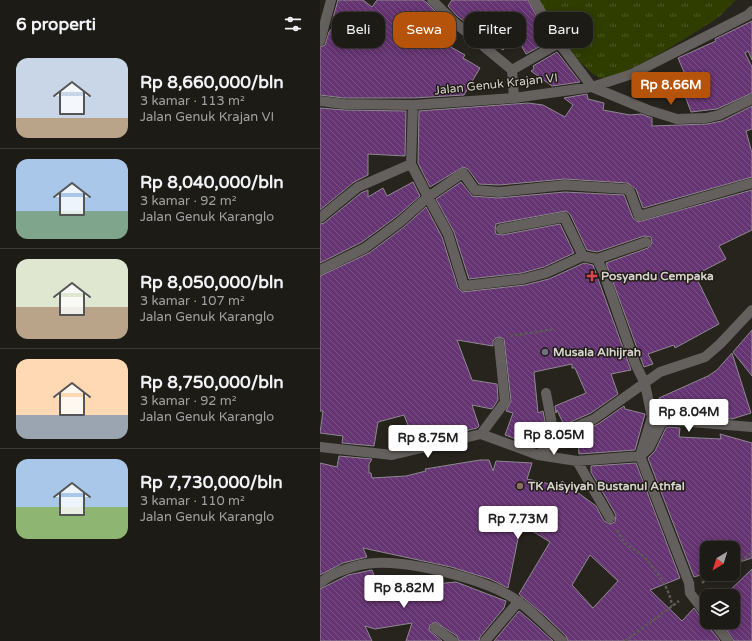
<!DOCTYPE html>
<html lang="id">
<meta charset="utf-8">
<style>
body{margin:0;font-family:"Varela Round",sans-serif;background:#25241f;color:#f1f3f6;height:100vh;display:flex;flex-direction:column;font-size:15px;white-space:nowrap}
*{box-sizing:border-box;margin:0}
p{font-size:13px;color:#a0a1a1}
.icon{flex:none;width:22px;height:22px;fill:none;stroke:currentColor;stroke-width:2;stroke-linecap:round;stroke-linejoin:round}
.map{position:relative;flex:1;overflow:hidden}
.drawer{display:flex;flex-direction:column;background:#1d1b16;width:320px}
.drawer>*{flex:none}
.guide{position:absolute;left:12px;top:12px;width:360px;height:36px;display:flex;gap:8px}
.needle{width:26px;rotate:218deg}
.controls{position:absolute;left:380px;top:541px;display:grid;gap:8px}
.controls a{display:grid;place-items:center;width:40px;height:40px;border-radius:8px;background:#1d1b16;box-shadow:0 2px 10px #0003,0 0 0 1px #3b3935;font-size:20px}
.price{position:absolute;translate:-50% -34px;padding:0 9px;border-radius:4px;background:#fff;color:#222;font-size:13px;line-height:26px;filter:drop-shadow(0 1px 2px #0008)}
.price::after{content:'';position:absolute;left:50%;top:24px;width:12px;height:9px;margin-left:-6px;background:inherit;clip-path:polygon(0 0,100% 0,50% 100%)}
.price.active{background:#b45309;color:#fff}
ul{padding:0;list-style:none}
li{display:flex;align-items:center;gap:12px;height:100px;padding:0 16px}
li+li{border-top:1px solid #3b3935}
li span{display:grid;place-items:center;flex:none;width:112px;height:80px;border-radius:12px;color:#555}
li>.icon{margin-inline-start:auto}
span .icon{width:48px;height:48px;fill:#fffc;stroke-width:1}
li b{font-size:17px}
h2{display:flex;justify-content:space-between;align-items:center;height:48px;padding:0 16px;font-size:17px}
.chip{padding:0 14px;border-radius:12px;background:#1d1b16;box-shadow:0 2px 10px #0003,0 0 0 1px #3b3935;font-size:14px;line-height:36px}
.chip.active{background:#b45309;color:#fff}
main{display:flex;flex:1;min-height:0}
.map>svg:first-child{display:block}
.grass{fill:url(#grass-tufts)}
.building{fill:url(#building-back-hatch);stroke:#8f8890;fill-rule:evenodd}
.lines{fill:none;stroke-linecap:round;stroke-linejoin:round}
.path{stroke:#5d5b54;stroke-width:2.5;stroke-dasharray:3 2;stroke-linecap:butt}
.minor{stroke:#64605e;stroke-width:10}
.health-dot{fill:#e0444e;stroke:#1e1b13;stroke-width:1.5}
.worship-dot{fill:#6b7280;stroke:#1e1b13;stroke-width:1.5}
.education-dot{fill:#8d6e63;stroke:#1e1b13;stroke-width:1.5}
.labels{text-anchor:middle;stroke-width:3;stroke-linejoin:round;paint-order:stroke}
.street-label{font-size:12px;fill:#d4d2cd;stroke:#1e1b13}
.poi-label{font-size:12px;font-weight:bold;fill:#d4d2cd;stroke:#1e1b13;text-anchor:start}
</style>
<main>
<section class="drawer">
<h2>6 properti<svg class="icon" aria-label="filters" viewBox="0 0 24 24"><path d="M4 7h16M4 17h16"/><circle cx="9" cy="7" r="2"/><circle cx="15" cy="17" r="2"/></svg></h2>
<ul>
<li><span style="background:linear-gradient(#c9d6e8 75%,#b9a48a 0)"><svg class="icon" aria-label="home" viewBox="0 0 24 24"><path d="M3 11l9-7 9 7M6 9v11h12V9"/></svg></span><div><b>Rp 8,660,000/bln</b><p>3 kamar · 113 m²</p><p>Jalan Genuk Krajan VI</p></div></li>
<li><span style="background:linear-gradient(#a9c7e8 65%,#7fa58c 0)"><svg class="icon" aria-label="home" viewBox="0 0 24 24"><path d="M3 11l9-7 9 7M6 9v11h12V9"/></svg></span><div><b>Rp 8,040,000/bln</b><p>3 kamar · 92 m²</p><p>Jalan Genuk Karanglo</p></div></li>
<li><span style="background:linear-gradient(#dfe7d0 60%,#b9a48a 0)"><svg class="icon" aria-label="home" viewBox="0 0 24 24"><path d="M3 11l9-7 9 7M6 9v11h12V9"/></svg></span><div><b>Rp 8,050,000/bln</b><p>3 kamar · 107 m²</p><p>Jalan Genuk Karanglo</p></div></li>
<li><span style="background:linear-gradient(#ffd9b3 70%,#9aa5b1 0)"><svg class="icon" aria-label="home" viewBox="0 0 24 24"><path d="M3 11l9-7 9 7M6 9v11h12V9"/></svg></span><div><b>Rp 8,750,000/bln</b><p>3 kamar · 92 m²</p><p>Jalan Genuk Karanglo</p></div></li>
<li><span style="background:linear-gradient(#a9c7e8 60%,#8fb573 0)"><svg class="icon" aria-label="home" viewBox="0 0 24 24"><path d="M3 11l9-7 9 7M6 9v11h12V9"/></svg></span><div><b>Rp 7,730,000/bln</b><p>3 kamar · 110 m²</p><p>Jalan Genuk Karanglo</p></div></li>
</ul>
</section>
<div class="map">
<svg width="432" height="641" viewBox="0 0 432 641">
<defs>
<pattern id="grass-tufts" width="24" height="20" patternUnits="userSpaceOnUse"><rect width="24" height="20" fill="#2f3d01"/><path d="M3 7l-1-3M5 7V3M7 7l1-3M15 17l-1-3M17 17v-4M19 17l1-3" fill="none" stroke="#4c5825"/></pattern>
<pattern id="building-back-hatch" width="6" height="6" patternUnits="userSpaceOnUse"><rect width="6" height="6" fill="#653472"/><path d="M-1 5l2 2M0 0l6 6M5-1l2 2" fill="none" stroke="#7a5085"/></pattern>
</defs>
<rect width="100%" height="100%" fill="#27241d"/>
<!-- grass -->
<path class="grass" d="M215,0h201c-5,4 -10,10 -15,15 -15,12 -105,68 -120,63 -21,-7 -53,-59 -66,-78z"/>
<!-- building -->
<path class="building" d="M18,0h25l9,7 5,-7h46l3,2 30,30 -14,10 23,13 -2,3 17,10 -16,27 -51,3h-69l-24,-3v-48l5,-2 4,-13 9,-11 -5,-3z
M132,0h76l22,41 -24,13 -11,-20 -12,16 -46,-34 -9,-10z
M432,21v39l-4,-9 -3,2 7,14v26l-35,16 -26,3 -11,-30 7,-3 -9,-21 38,-17 -1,-2z
M237,52l23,30 -28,4 -21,-15 3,-2 -1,-3z
M267,94l1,5 16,4 -1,7 27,5 11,-1 11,4v8l55,-2 15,-3 30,-15v23l-6,2 6,22v24l-109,31 -7,-19 -9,-6 -62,-4 -66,6 -20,-1 -11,-15 -5,-2 -33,20 -12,-24 1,-52 109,-8 15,2 22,12 8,-12 -9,-7z
M0,108l24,2 62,1 -1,45 -37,-2v21l-14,7 -34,28z
M93,182l7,14 -24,21 -34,25 -42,21v-39l4,-1 37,-30 7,-3v7l15,-9 4,8z
M141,182l11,14 26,2 67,-6 59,3 9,23 5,4 114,-32v40l-33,16 7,13 -31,16 24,49 -44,24 -1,-3 -26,9 5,10 -9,3 -38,-104 42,-15 4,-5 -1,-6 -7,-1 -47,16 -10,-2 -17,-36 -4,-3 -66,12 -4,1 -1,6 1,4 6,1 58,-11 14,29 -30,14 -22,6 -53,6 -15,-47 -18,-33z
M106,207l16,30 16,51 4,4 63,-7 24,-6 35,-16 9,2 38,105 -20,4 7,20 -27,19 -27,12 -7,-15 -1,3 -1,-7 31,-13 -11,-25h-3v-4l-38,8 4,41 5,-2 5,25 -10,11 -33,-12 8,-22 -7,-2 5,-10 -7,-62 -5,-2 -3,1 -3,3v5l-36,-6 15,40 25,4 1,16 -6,9 -20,-4 7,21 -2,2 -62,15 -11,-28 -26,7 -4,24 -32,-3 1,-7 -23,-3 3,-22h-3v-135l49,-23 35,-26z
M432,330v46l-19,-24z
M412,353l19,60 -19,6 -17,-2 -6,-17 -28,15 -14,-1 -8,-16 49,-22 9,-6z
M304,406l1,3 20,5 -10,36 -56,4 -2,-21 21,-9z
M349,427l11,1 -1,9 42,2 -1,-5 32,9v115l-19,6v-16h-26v25l-13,4 -46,-119 7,-7 11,-23z
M19,456l33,3 -3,5v9h2l1,5 34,-2 20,-5 -1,-2 55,-9h9l4,11 3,-10 36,2 -5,16 32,7 3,-5 34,25 8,15 6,3 5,-2 1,-7 -25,-43v-6l45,-3 44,115 -30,12 32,31 12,-13 8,11 5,2 1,5 12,15h-152l-2,-5 -21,-20 -26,-22 31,-52 -29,-18 -13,64 -18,-9 -39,-12 -88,-19 4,9 -24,6 -23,12v-112l17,4zM270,555l28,26 -25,27 -21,-23z
M432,569v72h-18l-13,-19h12v-26h-9z
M52,570l7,19 77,-7 47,18 3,1 -2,7 -24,29 -1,4h-20l-2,-5 -22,-14 -5,3 -1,5 13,11h-36l6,-18 -37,6 -10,-3 7,15h-52v-52l28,-14z
M199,611l12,10 22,20h-59z"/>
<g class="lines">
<!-- path -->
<path class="path" d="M190,336l45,-7
M297,530c9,20 15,15 28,28 12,13 25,31 27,48
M413,568l19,-16
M382,583l7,-6 10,-3
M305,641l54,-40"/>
<!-- minor -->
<path class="minor" d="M112,0l21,21 59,49 2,28
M214,0l25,43 33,44 56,23 29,9 29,-1 13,-3 33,-16
M0,41l11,-41
M192,70l47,-27
M0,101l24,3 69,1 101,-7 78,-11 40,-13 116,-59 4,-4
M0,218l38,-31 53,-23 2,-59
M181,229l63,-12 19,39
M277,259l49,-17
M0,270l45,-22 35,-26 28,-25 -17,-33
M226,393l9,47
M161,434l24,-32 -6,-59
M0,447l72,8 89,-21 57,21 39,6 63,-5 9,-8 12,-24 6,-4 85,7
M218,455l30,-25 26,-11 66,-47 45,-15 15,-13 32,-34
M257,461l33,57
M0,583c13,-11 37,-19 54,-20 35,-3 117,17 145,39 15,11 29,26 43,39
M387,615l-17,-22 -1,-10 -49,-127 12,-39 -7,-33 -10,-21 -32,-92 -6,-12 -14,-3 -37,17 -23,6 -59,7 -16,-52 -20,-37 35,-24 12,17 24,2 66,-7 61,4 4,3 9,24 113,-33
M393,622l15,19
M115,628l18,13
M165,641l34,-40"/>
</g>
<!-- markers -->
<path class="health-dot" d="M270 270h4v4h4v4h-4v4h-4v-4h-4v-4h4z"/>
<circle class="worship-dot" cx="225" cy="352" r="4"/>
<circle class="education-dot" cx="200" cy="486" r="4"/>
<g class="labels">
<!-- street labels -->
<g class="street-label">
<text transform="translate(176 84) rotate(-6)" y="4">Jalan Genuk Krajan VI</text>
</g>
<!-- poi labels -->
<g class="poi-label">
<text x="281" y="280">Posyandu Cempaka</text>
<text x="233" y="356">Musala Alhijrah</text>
<text x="208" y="490">TK Aisyiyah Bustanul Athfal</text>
</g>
</g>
</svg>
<div class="controls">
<a><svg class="needle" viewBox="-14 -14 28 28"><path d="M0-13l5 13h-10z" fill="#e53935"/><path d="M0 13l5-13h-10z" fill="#a0a1a1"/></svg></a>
<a><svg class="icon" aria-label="layers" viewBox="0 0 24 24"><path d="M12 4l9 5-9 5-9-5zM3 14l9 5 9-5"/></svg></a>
</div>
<b class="price active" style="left:351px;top:106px">Rp 8.66M</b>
<b class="price" style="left:369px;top:433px">Rp 8.04M</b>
<b class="price" style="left:234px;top:456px">Rp 8.05M</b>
<b class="price" style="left:108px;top:459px">Rp 8.75M</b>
<b class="price" style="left:198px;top:540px">Rp 7.73M</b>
<b class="price" style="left:84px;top:609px">Rp 8.82M</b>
<div class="guide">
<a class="chip">Beli</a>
<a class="chip active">Sewa</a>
<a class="chip">Filter</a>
<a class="chip">Baru</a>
</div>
</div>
</main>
